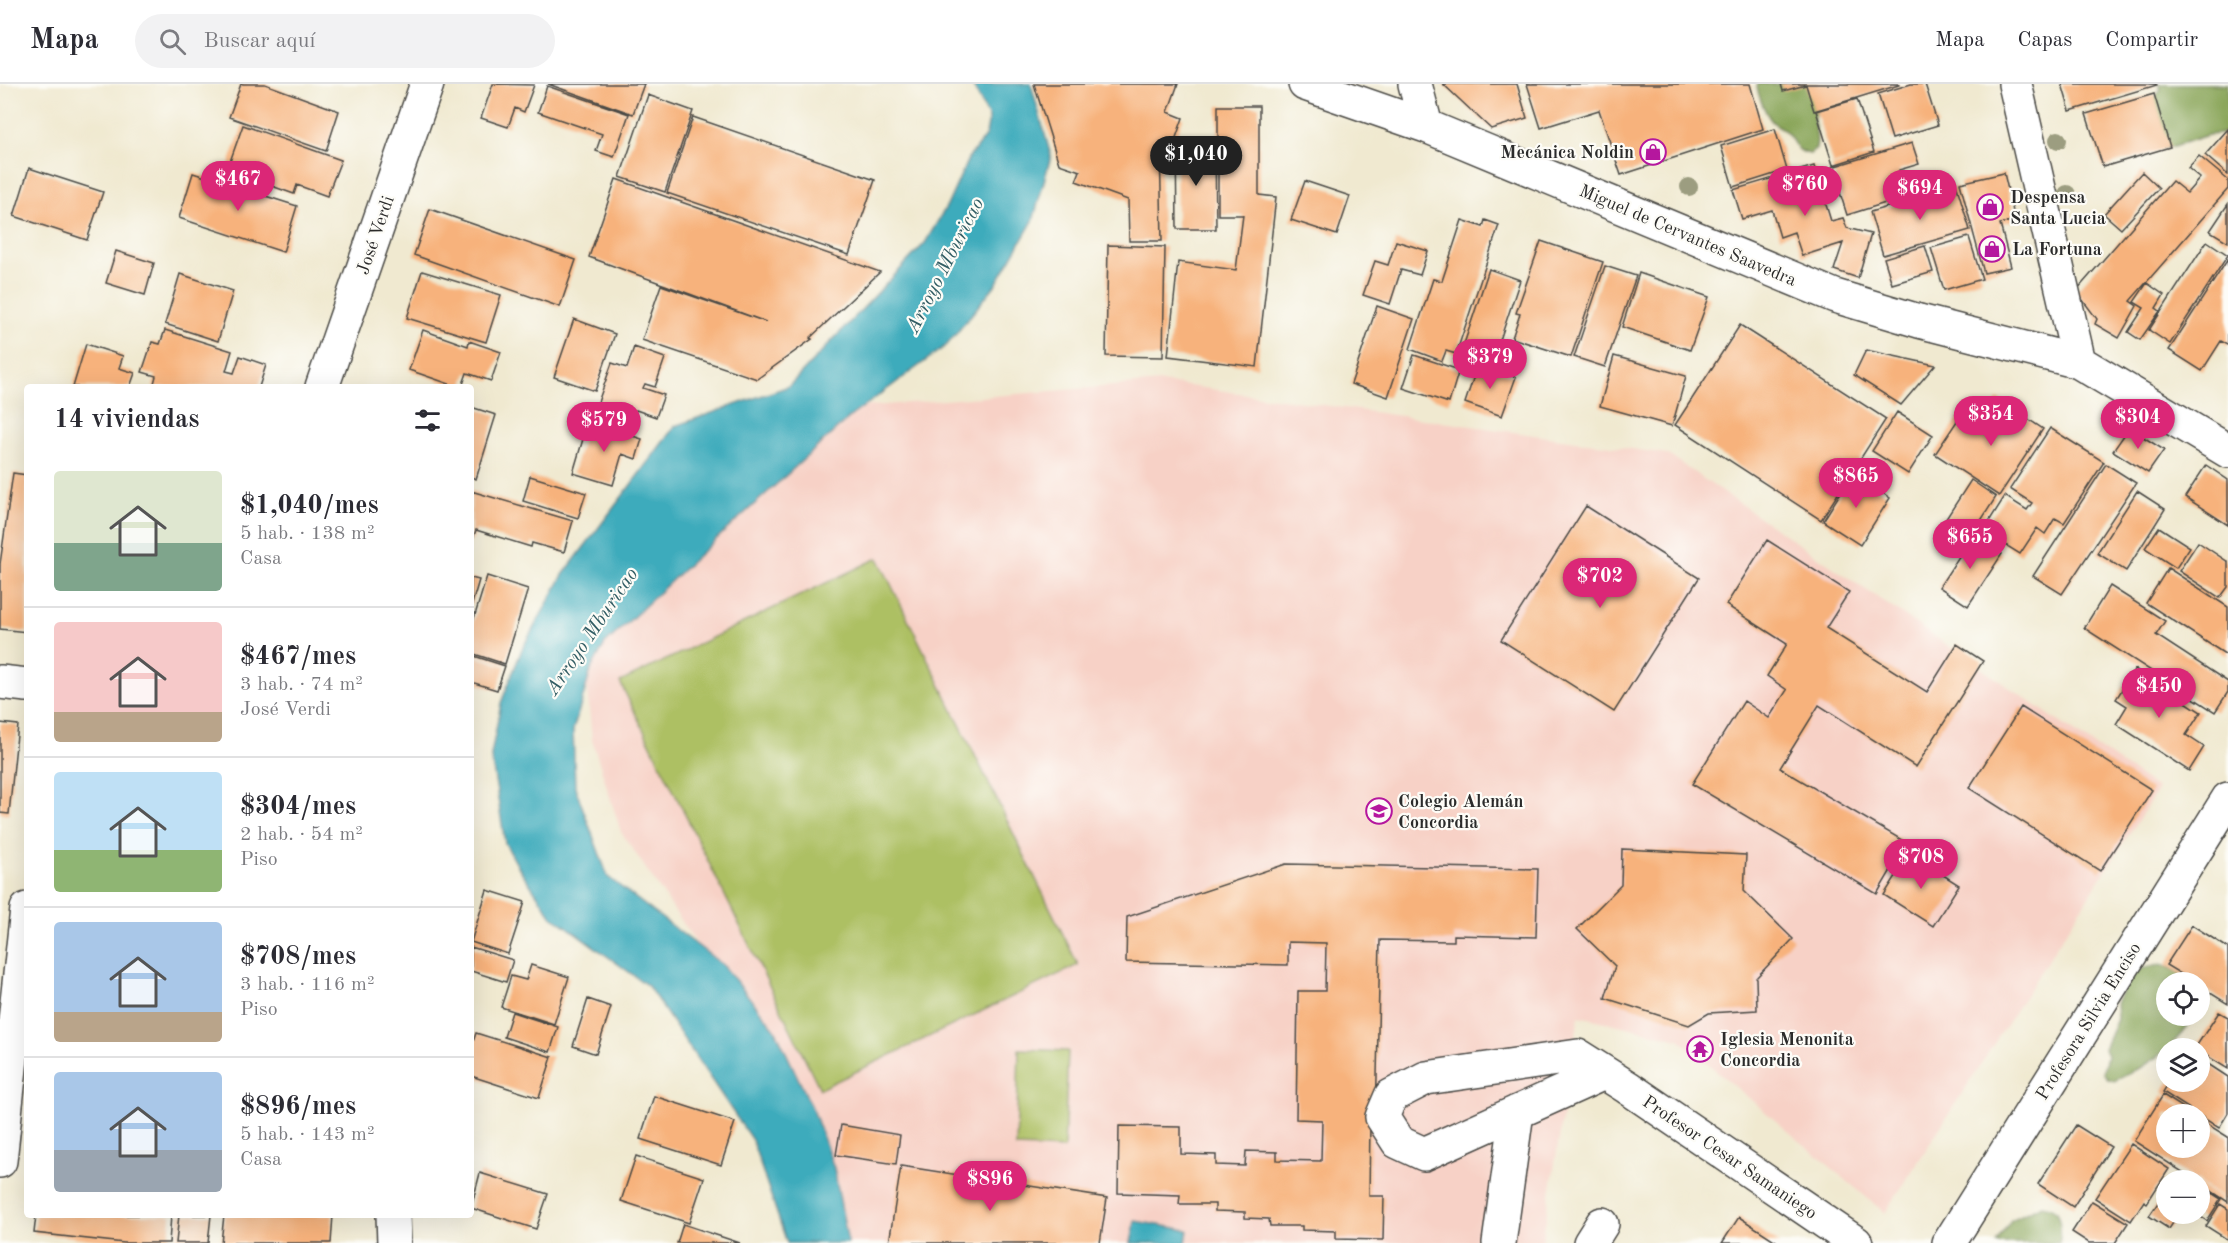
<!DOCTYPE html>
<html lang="es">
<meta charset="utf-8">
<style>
body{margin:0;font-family:"Old Standard TT",serif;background:#f2f2f3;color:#2b2b33;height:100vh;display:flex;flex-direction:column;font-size:22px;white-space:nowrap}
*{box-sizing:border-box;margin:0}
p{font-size:20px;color:#7c7c81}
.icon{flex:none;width:33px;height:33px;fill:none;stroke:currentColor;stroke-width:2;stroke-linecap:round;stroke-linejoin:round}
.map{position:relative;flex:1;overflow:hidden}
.drawer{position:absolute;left:24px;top:300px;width:450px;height:834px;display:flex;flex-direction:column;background:#fff;border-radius:6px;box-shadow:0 6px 24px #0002}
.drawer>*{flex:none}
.fabs{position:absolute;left:2156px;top:888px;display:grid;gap:12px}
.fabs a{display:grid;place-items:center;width:54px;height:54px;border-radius:50%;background:#fff;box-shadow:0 6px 24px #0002;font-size:30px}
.price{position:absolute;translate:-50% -51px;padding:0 14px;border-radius:21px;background:#db2777;color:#fff;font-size:20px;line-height:39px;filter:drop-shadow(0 2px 3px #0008)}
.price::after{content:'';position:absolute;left:50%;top:36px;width:18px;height:14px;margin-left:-9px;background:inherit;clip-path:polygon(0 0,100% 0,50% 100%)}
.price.current{background:#222;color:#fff}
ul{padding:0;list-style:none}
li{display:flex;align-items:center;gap:18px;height:150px;padding:0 30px}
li+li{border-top:2px solid #e1e1e2}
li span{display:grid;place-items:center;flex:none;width:168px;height:120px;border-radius:6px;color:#555}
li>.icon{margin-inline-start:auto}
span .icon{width:72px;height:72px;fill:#fffc;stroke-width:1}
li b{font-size:26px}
h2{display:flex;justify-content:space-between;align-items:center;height:72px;padding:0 30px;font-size:26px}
header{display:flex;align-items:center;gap:36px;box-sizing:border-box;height:84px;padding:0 30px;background:#fff;border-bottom:2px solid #e1e1e2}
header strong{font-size:28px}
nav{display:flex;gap:33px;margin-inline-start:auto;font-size:21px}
.search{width:420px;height:54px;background:#f2f2f3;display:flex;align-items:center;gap:15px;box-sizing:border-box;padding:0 21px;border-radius:33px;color:#7c7c81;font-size:22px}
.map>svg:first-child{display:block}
.built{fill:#f7d1c6}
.green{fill:#adc064;stroke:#6c7648;stroke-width:1.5}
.forest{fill:#8aa65a;stroke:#5a6842;stroke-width:1.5}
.water{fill:#3eabbc;stroke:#346b74;stroke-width:1.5}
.building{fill:#f7b27b}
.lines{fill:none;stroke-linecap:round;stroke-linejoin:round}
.minor-casing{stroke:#494844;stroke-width:36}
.minor{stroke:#fff;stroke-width:33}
.tree{fill:#9c9d80}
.labels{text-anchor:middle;stroke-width:4.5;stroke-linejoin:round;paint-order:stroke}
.poi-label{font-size:18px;font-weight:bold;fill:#2b2b2b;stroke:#fdfcf7;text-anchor:start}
.street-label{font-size:18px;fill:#2b2b2b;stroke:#fdfcf7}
.water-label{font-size:20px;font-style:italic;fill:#335e65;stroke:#fdfcf7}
</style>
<header>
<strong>Mapa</strong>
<div class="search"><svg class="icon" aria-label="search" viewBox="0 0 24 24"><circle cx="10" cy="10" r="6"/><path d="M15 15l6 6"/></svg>Buscar aquí</div>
<nav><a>Mapa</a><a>Capas</a><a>Compartir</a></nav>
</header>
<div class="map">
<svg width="2228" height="1159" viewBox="0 0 2228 1159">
<rect width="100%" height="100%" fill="#fdfcf7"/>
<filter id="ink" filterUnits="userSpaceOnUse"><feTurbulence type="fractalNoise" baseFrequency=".0167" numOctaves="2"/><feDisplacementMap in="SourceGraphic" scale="12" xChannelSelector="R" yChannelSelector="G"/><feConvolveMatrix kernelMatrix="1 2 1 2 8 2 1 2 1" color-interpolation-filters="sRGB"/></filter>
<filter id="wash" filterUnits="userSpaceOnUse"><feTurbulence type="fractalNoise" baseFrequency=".008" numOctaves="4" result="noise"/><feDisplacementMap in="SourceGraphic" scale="24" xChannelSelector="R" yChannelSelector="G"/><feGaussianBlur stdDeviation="1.35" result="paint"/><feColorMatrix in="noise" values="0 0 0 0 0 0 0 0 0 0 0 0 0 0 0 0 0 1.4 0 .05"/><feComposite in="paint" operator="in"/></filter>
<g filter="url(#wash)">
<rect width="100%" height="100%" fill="#f0e9d0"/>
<!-- built -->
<path class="built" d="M1161,298l506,72 491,335 -273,424 -206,-174 -100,-23 -37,227h-714l-49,-178 -158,-233 -29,-92 -6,-63 90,-165 173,-104z"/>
<!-- green -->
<path class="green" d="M878,474l200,407 -258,124 -200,-407z
M1019,965l49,2 -4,98 -48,-2z"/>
<!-- forest -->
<path class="forest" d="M1757,0h61l7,15c-22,25 -4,22 -9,50l-6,5c-15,-2 -15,-12 -24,-22 -4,-4 -11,-7 -15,-12 -6,-8 -14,-26 -14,-36z
M2158,0h70v46l-7,4 -13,1 -43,14 -23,-11 2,-27 17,-22z
M2162,881c11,3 20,9 28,17h-24v34h30c-16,20 -29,36 -51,49 -10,6 -21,8 -30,16l-7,-2 -5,-7 4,-16 -3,-7 13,-30 -1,-16 14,-29 16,-7z
M2042,1121c5,1 11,2 14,7 4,7 6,23 3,31h-63l15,-23z"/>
<!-- water -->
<path class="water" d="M972,0h59l20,72 -18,65 -37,63 -49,61 -96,71 -163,149 -83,79 -13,23 -19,63 2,57 33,90 115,88 52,64 39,83 20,56 14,75h-61l-35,-103 -104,-154 -97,-71 -32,-47 -14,-25 -14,-88 10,-52 21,-54 41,-74 112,-149 114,-40 136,-143 23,-39 20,-45 18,-24 3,-17z
M1135,1137l53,9 -2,13h-55z"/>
<g id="blocks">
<!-- building -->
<path class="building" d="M241,0h24l74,27 -13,40 -97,-34z
M493,0l41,1 -10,27 -9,-4 -7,19 -27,-9z
M548,0h96l-11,30z
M1034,0h144l-10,28 15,6 -10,28 -13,-4 2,99h-33l-1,-41 -52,-19 4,-10 -21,-7z
M1443,0h74l10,34 -36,11z
M1527,0h223l13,45 -142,46 -22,-65 -58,18z
M1781,0h118v1l-85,26 -8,-26 -23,6z
M1911,0h14l13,41 -46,14 -14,-45z
M2062,0h94l1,1 -87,26z
M547,2l82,28 -15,43 -18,-6 6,-17 -64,-22z
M2154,10l16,53 -67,20 -17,-53z
M648,11l45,16 -28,81 -45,-15z
M1857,15l17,53 -41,13 -17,-54z
M1218,22h41v89l17,2 -19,170 -89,-11 10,-94 58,8 7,-55h-25z
M693,33l182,63 -26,75 -182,-62z
M243,41l98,35 -14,36 -30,-11 -3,9 -67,-24z
M1775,45l12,41 -54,17 -12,-41z
M2228,45v46l-23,-20z
M1912,59l7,21 -20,6 9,26 -61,19 -15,-48z
M1176,60h39l1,85h-39z
M2199,72l29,24v9l-98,112 7,5 -18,32 -24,-14 2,-5 -21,-28 96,-110 15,12 13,-15 -12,-10z
M1814,82l17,55 12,-3 4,10 24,6 -13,44 -24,-8 9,-27 -41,13 -8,-24 -14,5 -8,-27 -30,9 -9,-29z
M29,84l74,24 -16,48 -73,-24z
M2142,88l17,16 -38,41 -17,-15z
M193,89l104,33 -14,46 -104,-34z
M2004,89l11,47 -15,4 11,43 -27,6 -24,-90z
M616,95l264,93 -70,66 2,1 -55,40 -115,-39 19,-55 105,37 -177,-65z
M1305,97l45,15 -13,39 -46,-15z
M1957,103l13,43 -87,25 -13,-43z
M2228,120v38l-18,-11z
M430,125l146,51 -16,47 -146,-52z
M1462,136l21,7 2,-7 14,5 -43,129 -10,-3 -4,10 -32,-12 23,-70 9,2z
M1969,153l13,42 -38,11 -13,-42z
M1396,157l32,10 -8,24 -19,-5 -11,34 -27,-9 12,-34 13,4z
M1541,157l62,21 -32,95 -59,-19 8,-24 -4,-1z
M2207,157l21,14 -58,89 -21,-14z
M1108,161l57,2 -2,110 -57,-1z
M1925,162l8,26 -41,12 -8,-26z
M116,167l38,12 -9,32 -39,-12z
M2228,175v86l-7,-4 -19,30 -33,-21z
M1605,182l31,10 -31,91 -31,-10z
M1489,185l31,11 -28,84 -31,-11z
M422,187l79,24 -15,47 -79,-24z
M1639,189l70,24 -19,53 -68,-23z
M180,190l53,17 -15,50 -53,-17z
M2147,199l17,12 -8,13 4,3 -20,29 -12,-8 16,-24 -10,-6z
M1377,222l37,13 -26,78 -37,-13z
M574,235l41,15 -20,57 -41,-14z
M1740,241l146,94 -65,101 -146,-95z
M165,246l67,21 -6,20 8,2 6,-17 26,9 -7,22h-106l3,-11 -14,-4 10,-30 8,2z
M423,246l45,16 1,-5 32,11 -10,29 -24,-8 -5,14h-4l-49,-17z
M86,260l37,12 -4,12 16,5 -5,14h-57z
M634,263l31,11 -10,29 -10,-3 -2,4 21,7 -8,22 -20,-7 -3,8 -36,-13 15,-42 15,5z
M1866,266l69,15 -34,40 -47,-30z
M1414,271l45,15 -10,33 -46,-15z
M1614,272l72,20 -14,50 -72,-20z
M1478,280l38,13 -14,39 -37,-13z
M1998,315l45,30 -44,67 -64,-42 24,-36 19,12z
M471,323l25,8 -20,64 -5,-2z
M1897,328l36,23 -25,39 -36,-23z
M588,338l54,17 -6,20 -14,-5 -9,31 -40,-12z
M2050,344l54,34 -40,61 -9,-5 -10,16 -8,-6 -17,26 -37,-23 22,-35 22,14 5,-7 -22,-14z
M2129,344l35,22 -16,23 -35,-22z
M2106,380l30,19 -74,111 -29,-18z
M2206,381l22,15v45l-43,-28z
M13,389l14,2v157l-27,-3v-65z
M1853,389l37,25 -30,47 -37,-24z
M530,392l56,17 -8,25 -55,-17z
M1971,396l25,17 -30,47 -26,-16z
M471,407l102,30 -9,31 -32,-9 -1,4 -55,-17 -5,14z
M2137,407l28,18 -39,62 -29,-18z
M1586,422l113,72 -85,134 -113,-72z
M2159,443l31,20 -14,21 -31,-20z
M1973,451l29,19 -34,52 -29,-19z
M1767,456l82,52 -23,36 101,64 30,-48 26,17 -67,106 -97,-62 -39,63 127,75 -30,51 -185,-110 52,-83 25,17 18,-28 -20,-14 20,-32 -61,-39z
M2198,458l30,20v25l-8,11 -41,-27z
M2168,484l60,39v49l-82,-53z
M487,492l41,13 -23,75 -34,-11v-25z
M471,494l8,2 -7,24h-1z
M2110,502l55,35 -9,14 72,47v10l-13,20 -131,-84z
M471,571l34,11 -8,24 -26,-8z
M2135,585l66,43 -15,23 18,12 -15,24 -73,-47 11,-18 -11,-7z
M2021,623l131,83 -52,81 -131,-83z
M0,639l18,2 -9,89 -9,-1z
M1622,765l124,6 -2,36 49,48 -37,39 1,32 -48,3 -20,12 -84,-27 10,-32 -38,-37 44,-44z
M1910,770l49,31 -26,41 -49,-31z
M1286,780l252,5 -2,68 -82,-2v6l-74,-1 -4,181 -6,1 -1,74h15l-1,44 -47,-1v-8l-34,-1v-4h-32l-1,-7 -24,-1v-6l-30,-1v-7h-36l1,-9 -62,-2 1,-67 62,1v27l35,1v10l29,1 1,-15 31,1v8l44,1 1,-41 -26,-1 2,-128h27l1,-48 -38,-1v23l-162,-3 1,-45z
M487,806l38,12 -17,52 -37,-12z
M2192,841l36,23v56l-29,-18v-4h-5l-28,-17z
M471,863l42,13 -7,22 -35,-11z
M531,881l38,12 -15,47 -53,-17 10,-31 15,4z
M588,915l23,8 -15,47 -23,-8z
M512,928l46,15 -8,25 -46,-15z
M2219,928l9,5v52l-29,-18v-3h-4z
M476,949l76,24 -13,41 -68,-22v-28z
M2199,974l29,19v36l-9,15 -56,-36 6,-10h30z
M2163,1011l30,19h-27v34h33v-29l29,18v65l-29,-19v-3h-4l-61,-39z
M654,1012l81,26 -14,43 -81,-26z
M841,1041l59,10 -4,29 -60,-9z
M2076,1041l35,22 -38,60 -35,-23z
M2131,1060l38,25 -22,34 -3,-2 -13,20 -36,-23z
M636,1072l68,22 -15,45 -68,-22z
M901,1082l206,32 -7,45h-211z
M480,1089l68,21 -12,35 -65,-21z
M2199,1101l22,14 -14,22 -11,-7h3z
M2166,1107v23h13l-10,15 -20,-13z
M2092,1117l36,22 -13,20h-26l-17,-11z
M2220,1120l8,5v31l-22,-14z
M36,1131h135l-2,28h-45l-90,-10z
M179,1131h32l-3,28h-32z
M224,1131h109l-2,28h-110z
M1739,1133l40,26h-57z
M683,1140l57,19h-63z"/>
</g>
</g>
<g filter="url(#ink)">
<use href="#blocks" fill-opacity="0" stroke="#494844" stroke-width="1.5"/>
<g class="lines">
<!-- minor casing -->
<g class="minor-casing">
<path id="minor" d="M1305,0l121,42 409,170 84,25 160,41 149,89
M1415,0l11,42
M2015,0l64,278
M322,303l105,-303
M0,598l27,3
M1604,989l-180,81 -26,-12 -16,-25 9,-21 35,-18 152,-22 49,31 229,156
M0,1077l27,-252
M393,1131l1,28
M1499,1159l18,-131
M1590,1159l12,-19
M1949,1159l279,-444"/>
</g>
<!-- minor -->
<use href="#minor" class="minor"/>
</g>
<!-- trees -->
<g class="tree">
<circle cx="2058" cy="56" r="9"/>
<circle cx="1689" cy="103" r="9"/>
<circle cx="2067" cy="110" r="9"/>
</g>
</g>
<!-- icons -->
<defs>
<g id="shop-ring" transform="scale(1.35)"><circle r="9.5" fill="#fdfcf7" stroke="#b5179e" stroke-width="1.5"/><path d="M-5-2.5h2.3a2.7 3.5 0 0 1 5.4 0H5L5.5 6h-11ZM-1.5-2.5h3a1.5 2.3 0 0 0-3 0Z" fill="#b5179e"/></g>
<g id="school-ring" transform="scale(1.35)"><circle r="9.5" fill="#fdfcf7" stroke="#b5179e" stroke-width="1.5"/><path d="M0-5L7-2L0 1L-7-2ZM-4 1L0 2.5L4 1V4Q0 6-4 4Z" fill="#b5179e"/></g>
<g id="temple-ring" transform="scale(1.35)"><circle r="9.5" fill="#fdfcf7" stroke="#b5179e" stroke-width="1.5"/><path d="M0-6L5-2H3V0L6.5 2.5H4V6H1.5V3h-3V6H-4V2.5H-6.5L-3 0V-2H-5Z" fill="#b5179e"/></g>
</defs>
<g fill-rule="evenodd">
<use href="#shop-ring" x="1653" y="68"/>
<use href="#shop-ring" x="1990" y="123"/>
<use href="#shop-ring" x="1992" y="165"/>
<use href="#school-ring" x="1379" y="727"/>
<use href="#temple-ring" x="1700" y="965"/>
</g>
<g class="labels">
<!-- poi labels -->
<g class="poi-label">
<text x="1634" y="74" text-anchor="end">Mecánica Noldin</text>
<text x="2010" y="119">Despensa<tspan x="2010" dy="21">Santa Lucia</tspan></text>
<text x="2012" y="171">La Fortuna</text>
<text x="1398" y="723">Colegio Alemán<tspan x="1398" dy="21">Concordia</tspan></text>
<text x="1720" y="961">Iglesia Menonita<tspan x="1720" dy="21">Concordia</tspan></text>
</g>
<!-- street labels -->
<g class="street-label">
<text transform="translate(375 151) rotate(-71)" y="6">José Verdi</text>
<text transform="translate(1688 151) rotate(23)" y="6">Miguel de Cervantes Saavedra</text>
<text transform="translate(2088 937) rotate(-58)" y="6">Profesora Silvia Enciso</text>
<text transform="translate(1730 1073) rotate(34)" y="6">Profesor Cesar Samaniego</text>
</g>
<!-- water labels -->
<g class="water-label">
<text transform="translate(944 181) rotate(-63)" y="7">Arroyo Mburicao</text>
<text transform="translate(591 547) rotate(-56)" y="7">Arroyo Mburicao</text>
</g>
</g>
</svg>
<div class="fabs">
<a><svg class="icon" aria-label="locate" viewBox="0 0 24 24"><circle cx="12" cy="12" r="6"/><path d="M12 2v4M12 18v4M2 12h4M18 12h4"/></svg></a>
<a><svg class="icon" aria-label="layers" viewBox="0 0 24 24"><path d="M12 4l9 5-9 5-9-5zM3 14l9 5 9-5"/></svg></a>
<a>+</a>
<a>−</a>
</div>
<b class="price current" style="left:1196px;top:103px">$1,040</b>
<b class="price" style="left:238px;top:128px">$467</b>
<b class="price" style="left:1805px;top:133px">$760</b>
<b class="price" style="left:1920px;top:137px">$694</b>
<b class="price" style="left:1490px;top:306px">$379</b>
<b class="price" style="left:1991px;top:363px">$354</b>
<b class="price" style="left:2138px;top:366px">$304</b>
<b class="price" style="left:604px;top:369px">$579</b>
<b class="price" style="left:1856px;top:425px">$865</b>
<b class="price" style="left:1970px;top:486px">$655</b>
<b class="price" style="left:1600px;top:525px">$702</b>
<b class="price" style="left:2159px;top:635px">$450</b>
<b class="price" style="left:1921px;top:806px">$708</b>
<b class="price" style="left:990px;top:1128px">$896</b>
<section class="drawer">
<h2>14 viviendas<svg class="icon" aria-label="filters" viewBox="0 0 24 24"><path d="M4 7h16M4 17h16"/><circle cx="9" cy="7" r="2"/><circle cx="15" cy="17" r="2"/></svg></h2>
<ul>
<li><span style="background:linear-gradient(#dfe7d0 60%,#7fa58c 0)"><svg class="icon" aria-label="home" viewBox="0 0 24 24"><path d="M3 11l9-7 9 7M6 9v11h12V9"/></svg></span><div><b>$1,040/mes</b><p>5 hab. · 138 m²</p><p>Casa</p></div></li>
<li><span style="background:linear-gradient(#f6c9c9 75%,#b9a48a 0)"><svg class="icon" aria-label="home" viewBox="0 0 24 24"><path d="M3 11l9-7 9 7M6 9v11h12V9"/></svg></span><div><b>$467/mes</b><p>3 hab. · 74 m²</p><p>José Verdi</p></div></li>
<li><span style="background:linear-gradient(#bfe0f5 65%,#8fb573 0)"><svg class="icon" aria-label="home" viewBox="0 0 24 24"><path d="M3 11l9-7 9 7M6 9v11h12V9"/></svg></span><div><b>$304/mes</b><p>2 hab. · 54 m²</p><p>Piso</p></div></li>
<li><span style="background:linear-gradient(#a9c7e8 75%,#b9a48a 0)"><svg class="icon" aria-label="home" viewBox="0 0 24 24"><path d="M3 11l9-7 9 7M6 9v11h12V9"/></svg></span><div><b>$708/mes</b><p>3 hab. · 116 m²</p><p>Piso</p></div></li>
<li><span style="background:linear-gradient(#a9c7e8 65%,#9aa5b1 0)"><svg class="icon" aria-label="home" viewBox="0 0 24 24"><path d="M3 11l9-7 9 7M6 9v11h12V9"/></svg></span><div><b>$896/mes</b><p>5 hab. · 143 m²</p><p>Casa</p></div></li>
</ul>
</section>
</div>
